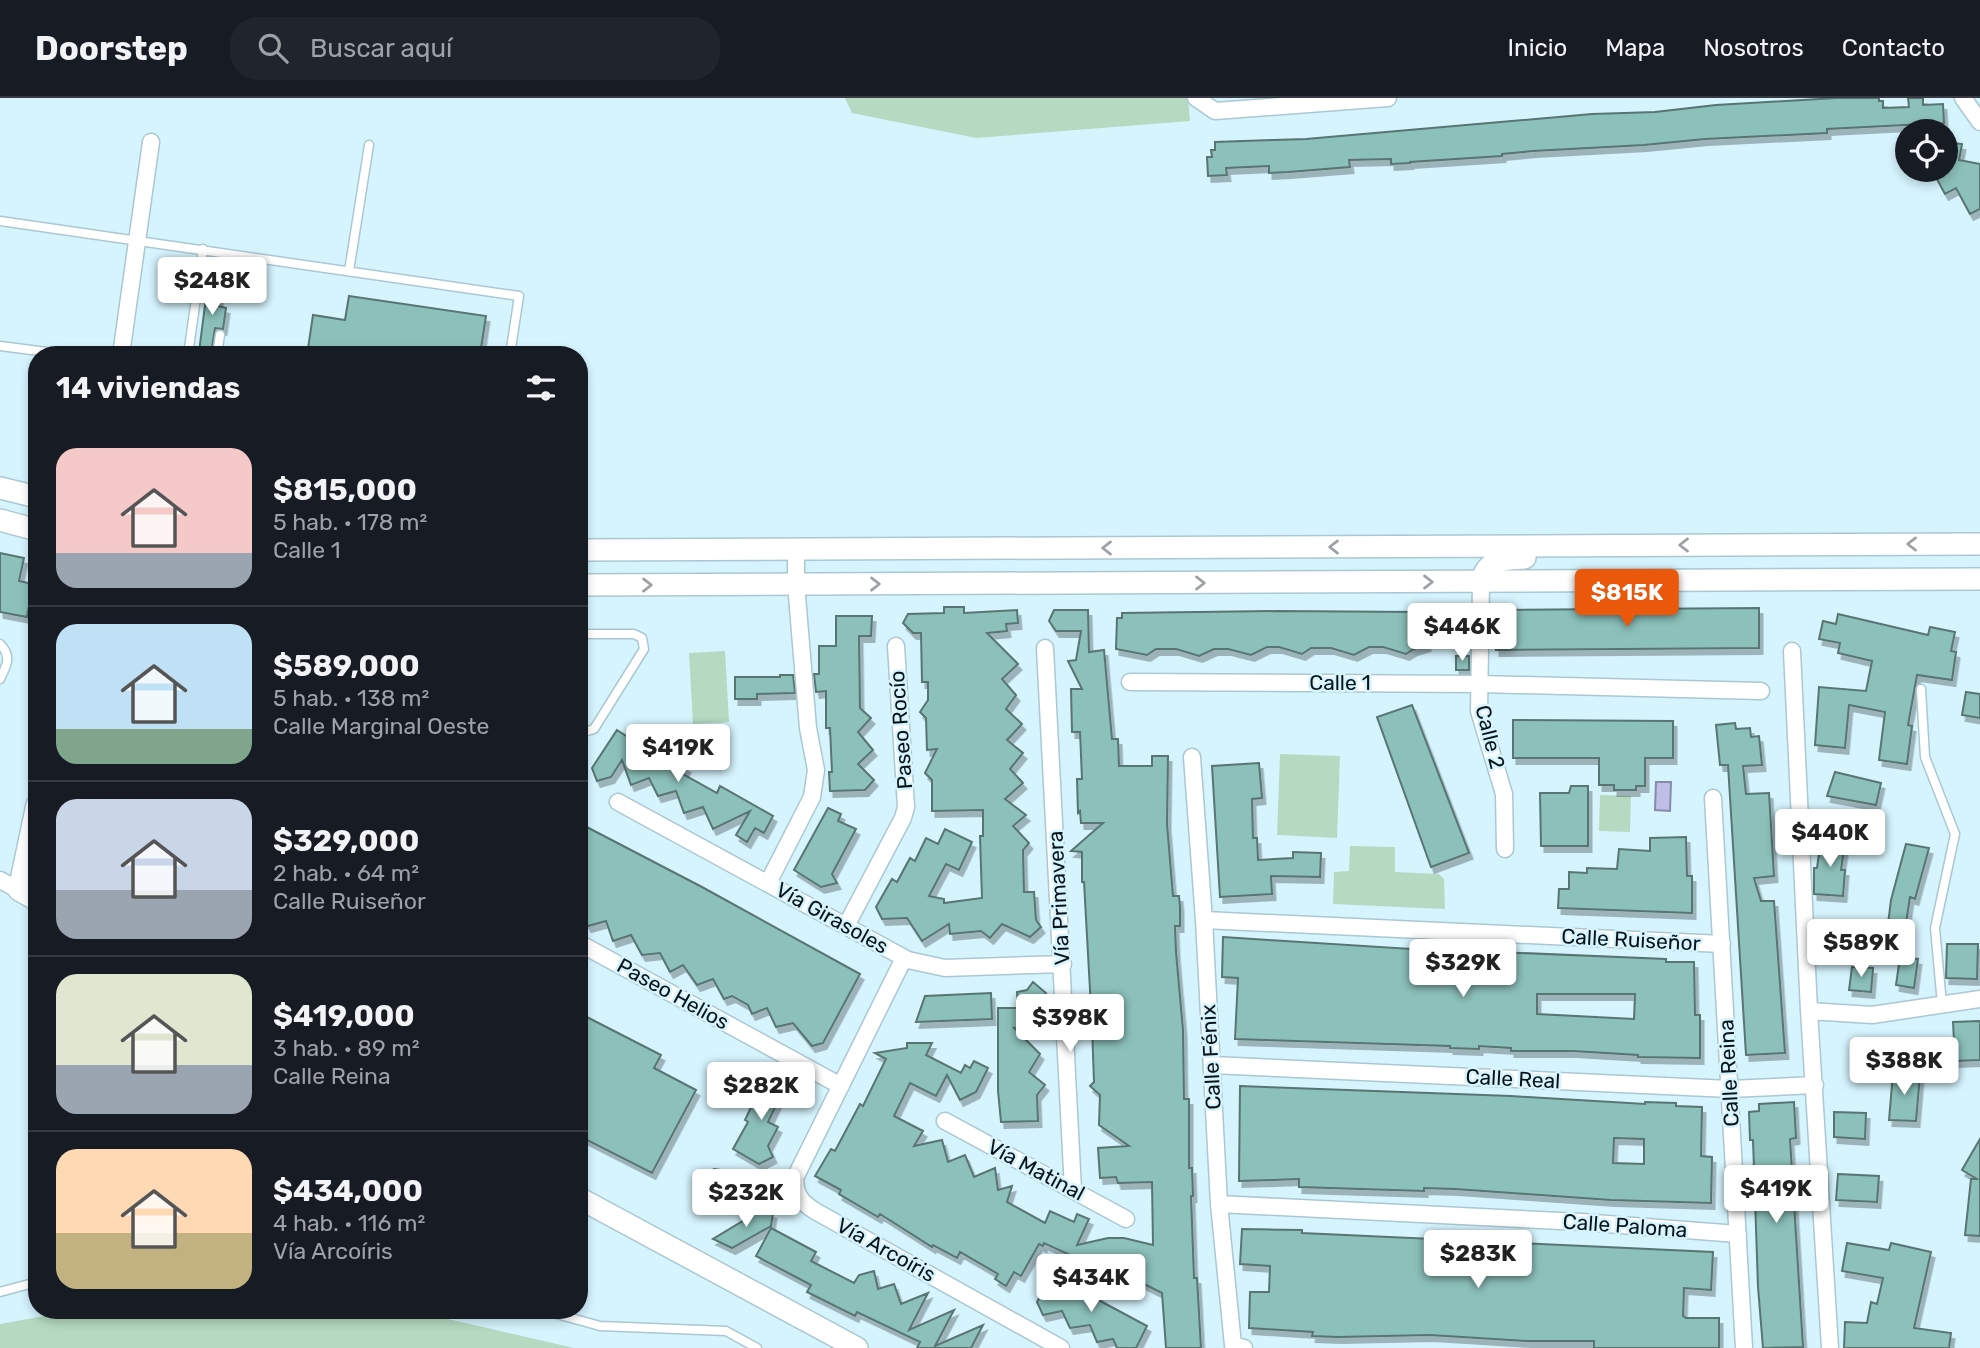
<!DOCTYPE html>
<html lang="es">
<meta charset="utf-8">
<style>
body{margin:0;font-family:Rubik,sans-serif;background:#20242c;color:#f1f3f6;height:100vh;display:flex;flex-direction:column;font-size:26px;white-space:nowrap}
*{box-sizing:border-box;margin:0}
p{font-size:23px;color:#9ea1a6}
.icon{flex:none;width:38px;height:38px;fill:none;stroke:currentColor;stroke-width:2;stroke-linecap:round;stroke-linejoin:round}
.map{position:relative;flex:1;overflow:hidden}
.sheet{position:absolute;left:28px;top:248px;width:560px;height:973px;display:flex;flex-direction:column;background:#171b24;border-radius:28px;box-shadow:0 4px 10px #0003}
.sheet>*{flex:none}
.buttons{position:absolute;left:1895px;top:21px;display:grid;gap:14px}
.buttons a{display:grid;place-items:center;width:63px;height:63px;border-radius:50%;background:#171b24;box-shadow:0 4px 10px #0003;font-size:35px}
.price{position:absolute;translate:-50% -60px;padding:0 16px;border-radius:7px;background:#fff;color:#222;font-size:23px;line-height:46px;filter:drop-shadow(0 2px 4px #0008)}
.price::after{content:'';position:absolute;left:50%;top:42px;width:21px;height:16px;margin-left:-10px;background:inherit;clip-path:polygon(0 0,100% 0,50% 100%)}
.price.active{background:#ea580c;color:#fff}
ul{padding:0;list-style:none}
li{display:flex;align-items:center;gap:21px;height:175px;padding:0 28px}
li+li{border-top:2px solid #363941}
li span{display:grid;place-items:center;flex:none;width:196px;height:140px;border-radius:21px;color:#555}
li>.icon{margin-inline-start:auto}
span .icon{width:84px;height:84px;fill:#fffc;stroke-width:1}
li b{font-size:30px}
h2{display:flex;justify-content:space-between;align-items:center;height:84px;padding:0 28px;font-size:30px}
header{display:flex;align-items:center;gap:42px;box-sizing:border-box;height:98px;padding:0 35px;background:#171b24;border-bottom:2px solid #363941}
header strong{font-size:33px}
nav{display:flex;gap:38px;margin-inline-start:auto;font-size:24px}
.search{width:490px;height:63px;background:#20242c;display:flex;align-items:center;gap:18px;box-sizing:border-box;padding:0 24px;border-radius:28px;color:#9ea1a6;font-size:26px}
.map>svg:first-child{display:block}
.green{fill:#b5dac1}
.water{fill:#bfbee6;stroke:#888ba8;stroke-width:2}
.building{fill:#8cc0ba;stroke:#587572;stroke-width:2;fill-rule:evenodd;filter:url(#shadow)}
.lines{fill:none;stroke-linecap:round;stroke-linejoin:round}
.lane-casing{stroke:#abc8d2;stroke-width:11}
.street-casing{stroke:#abc8d2;stroke-width:19}
.secondary-casing{stroke:#abc8d2;stroke-width:24}
.lane{stroke:#fff;stroke-width:8}
.street{stroke:#fff;stroke-width:16}
.secondary{stroke:#fff;stroke-width:21}
.oneway{stroke:#9da1a3}
.labels{text-anchor:middle;stroke-width:5;stroke-linejoin:round;paint-order:stroke}
.street-label{font-size:21px;fill:#091418;stroke:#d6f4fe}
</style>
<header>
<strong>Doorstep</strong>
<div class="search"><svg class="icon" aria-label="search" viewBox="0 0 24 24"><circle cx="10" cy="10" r="6"/><path d="M15 15l6 6"/></svg>Buscar aquí</div>
<nav><a>Inicio</a><a>Mapa</a><a>Nosotros</a><a>Contacto</a></nav>
</header>
<div class="map">
<svg width="1980" height="1250" viewBox="0 0 1980 1250">
<defs>
<filter id="shadow"><feDropShadow dx="3.5" dy="6" stdDeviation="0" flood-color="#0004"/></filter>
</defs>
<rect width="100%" height="100%" fill="#d6f4fe"/>
<!-- green -->
<path class="green" d="M845,0h343l2,23 -214,17 -124,-25z
M725,553l4,71 -36,2 -4,-71z
M1280,656l60,2 -3,82 -60,-3z
M1600,697l31,1 -1,36 -31,-1z
M1350,748l45,1v25l44,2 5,5 1,30 -112,-5 1,-32 15,-1z
M71,1213h342l161,37h-574v-24z"/>
<!-- water -->
<path class="water" d="M1656,684h15l-1,29 -15,-1z"/>
<!-- building -->
<path class="building" d="M1836,0h43v3h4v7l26,-1 -1,-9h15v7l20,-1 1,19 -117,6v4l-122,6 -61,6 -111,6 -31,3v2l-92,6v1l-19,1v-5l-42,1 1,7 -62,5 -19,1v-7l-43,2 1,7 -19,1 -1,-19h5l-1,-7h4v-8l91,-3 286,-25 63,-2 61,-7z
M1946,44l16,2 -3,16 21,4v45l-10,5 -14,-26 -11,6 -13,-24h14z
M208,184l13,1 -3,23 8,2 -3,21 -8,-1 -4,26 -12,-2z
M349,198l137,20 -6,39h-173l6,-40 32,5z
M0,455l24,5 -5,23 14,3 -6,33 -27,-5z
M944,509h20v6l53,-3 1,13 -12,1 1,7 -20,2 31,31 -16,15 14,16 -10,14 16,15 -15,16 16,13 -13,16 13,14 -18,16 21,16 -13,11 16,17 -6,7 1,42h10l2,28 5,7 -11,10 -28,-13 -12,14 -9,-7 -31,3 -1,-10 -27,17 -15,-23 -25,1 -6,-12 16,-28 5,3 13,-24 5,3 11,-23 12,6 7,-15 27,13 -13,28 -13,-6 -17,32 15,3v4l38,-5 -2,-62h3v-26l-51,1v-31l-7,-7 12,-24 -10,1 -1,-32 -6,-6 8,-12v-18h-6l-1,-49h-8l-10,-10 5,-9 36,-1z
M1759,510v40l-263,2v-40z
M1054,512h34l1,42 15,-2 8,89h6l1,27h33v-10h16l-1,68 6,72h6l1,11v19h-5l1,26 7,78 1,69h5v69h3l1,28h-2l3,82h3l4,70h-35l-4,-55 -60,-30 -7,10 -16,-11 2,-2 -37,-17 -1,3 -4,-2 -18,32 -7,-4 -8,14 -11,-7 3,-5 -38,-22 -3,6 -24,-13 -1,2 -52,-33 -2,3 -39,-23 2,-4 -26,-14 16,-27 4,2 25,-47 3,2 23,-47 -11,-6 32,-5v-5h25l-6,12 35,18 4,-8 5,3 4,-7 14,7 -12,24 -16,8 -13,-25 -11,21 -26,-13 -16,33 29,15 -9,15 28,-6 6,22 17,-7 9,22 21,-9 3,22 14,-4 -5,16 38,21 5,-12 24,11 3,-8 12,5 -12,26 31,-7h16l29,7 -1,-63 -34,1 -2,-6 -16,1 -2,-30 31,-2 -30,-21 1,-30 -10,-9 4,-4 -2,-56 -8,-144h-2v-30l-11,-1 32,-28h-22l-1,-12 -2,2 -1,-34h5l-2,-47h-8l-1,-43h11l-14,-28 8,-1 5,-29h-25l-7,-10z
M1278,513l140,1v6h9v27l-13,4 -8,5 -23,-7h-14l-15,8 -23,-7h-20l-9,6 -23,-7h-12l-16,8 -23,-6h-14l-15,7 -23,-7h-20l-9,6 -31,-6 1,-31h5v-5z
M1838,516l90,21 2,-8 25,5 -4,19 5,1 -4,28 -35,-5 -9,50 4,1 -5,38 -28,-4 6,-48 -36,-7 -4,43 -30,-3 4,-58 47,4 6,-30 -34,-8 2,-10 -21,-4 4,-18 13,3z
M836,518h36l-1,20h-12l1,72 11,10 -13,14 15,18 -15,14 16,16 -9,10 -35,1 -1,-19h3l-2,-44h-4v-37l-10,1 -2,-18h5v-28h17z
M1456,558h13v14h-13z
M780,577h13l2,18 -38,1v5h-22v-22h45z
M1966,594l14,2v24l-18,-3z
M1412,607l57,148 -38,14 -54,-150z
M1513,622l160,1v37h-28v28h-9v4h-22v-5h-15v-27h-86z
M1735,625l1,6 14,-1 1,9 8,-1 3,29 -19,1 3,28 23,-1 5,83 -20,2 7,23h13l11,152 -39,2 -18,-290h-8l-4,-40z
M617,632l23,15 1,-2 46,24 -4,7 34,19 3,-7 53,30 -9,17 -9,-5 -8,14 -11,-7 14,-24 -37,18 -10,-22 -19,6 -8,-22 -18,5 -9,-18 -18,7 -9,-25 -11,17 -14,4 -5,-13z
M1259,665l3,35 -10,1 1,39h4l1,22 35,-2v-6l28,1 -1,24 -49,-1 1,18 -52,3 -8,-131z
M1835,674l46,11 -5,22 -49,-9z
M1571,688h17v60h-47l-1,-53h29z
M828,710l13,6 -3,7 18,8 -24,45 5,9 -16,4 -27,-17z
M579,725l123,64 158,87 -37,69 -11,3 -19,-23 -17,4 -9,-19 -15,6 -4,-9 -16,-9 -8,3 -11,-20 -16,6 -14,-20 -13,7 -10,-19 -18,2 -11,-20 -18,6 -7,-20 -18,5 -9,-15z
M1686,739l1,39h5v37l-134,-5 1,-19h10v-17l18,1v-5l30,1 2,-20 31,2v-13z
M1821,741l24,4 -4,27h4l-2,26 -29,-2v-26h3z
M1906,746l23,4 -14,51 -5,-2 -8,52 -17,-2 6,-47z
M1223,839l188,12v-1h32l31,3 192,8v3h28l1,53h5v43l-62,-1v-2l-65,-4h-62v-3l-32,-2v3l-29,-1v-2l-215,-7 3,-61 -16,-1zM1537,896h98l-1,25 -97,-5z
M1947,846h31l-1,35 -31,-1z
M1900,859l18,2 -4,29 -18,-3z
M1852,869l21,1 -2,24 -22,-2z
M1033,884l13,11 -7,8 1,26 -26,1 26,26 -11,18 16,13 -8,10 1,26 -37,1 -3,-31v-83h20l-1,-16 10,-2z
M991,895l1,26 -76,3 9,-26z
M579,915l82,42 -7,13 42,22 -44,83 -73,-37z
M1980,923v39l-25,1 -2,-39z
M768,974l19,10 -19,40 10,5 -10,19 5,11 -14,7 -26,-15 15,-27 -3,-2z
M1893,975l27,2 -4,46 -27,-1z
M1240,988l271,10 134,8v-2l31,1v3l26,1 -1,49 11,1 -1,46 -100,-3 -156,-11 -31,-1v3l-125,-4v-8l-60,2zM1614,1040l30,1v25l-31,-1z
M1794,1004l2,36 -6,1 13,208 -40,1 -5,-61 -5,-147h-3l-1,-28 10,-1v-7z
M1834,1014l32,1 -1,26 -31,-2z
M1980,1041v97l-15,-1 6,-56h6l-15,-9z
M714,1071l42,7 7,9 -10,7 -42,-7z
M1838,1076l41,2 -2,26 -41,-2z
M761,1112l12,3 -2,13 -39,22 -19,-9z
M771,1130l45,24 -5,9 43,22 5,-8 15,-4 4,18 16,-5 7,20 27,-11 -19,37 45,-20 -19,36 48,-21 -12,23h-54l3,-6 -63,-30 -2,4 -48,-24 4,-7 -55,-29z
M1242,1131l60,1v3l411,19 -2,38 -27,-2 -1,28 3,2h33v30h-125v-7h-66l-98,-6 -92,2 -26,-1 1,-4 -64,-4 1,-36h19l1,-26 -30,-2z
M1847,1145l42,7 2,-7 40,9 -17,76 37,5 -2,15h-105l1,-26 22,1 4,-21 6,2 6,-26 -41,-7z
M1052,1177l95,51 -11,22h-19l-4,-9 -16,3 -7,-17 -20,3 -8,-17 -19,4 -6,-13z"/>
<g class="lines">
<!-- lane casing -->
<g class="lane-casing">
<path id="lane" d="M0,123l519,75 -9,59
M349,173l20,-126
M0,248l70,9
M188,257l15,-106
M217,257l3,-20
M579,536h55l8,4 2,11 -50,80 -10,3 -5,-1
M0,546c12,12 7,21 0,35
M1921,591l4,68 30,77 -20,94 7,76
M0,1194l37,-10
M546,1213l54,15 126,5 31,17"/>
</g>
<!-- street casing -->
<g class="street-casing">
<path id="street" d="M1196,0l19,13 173,-13
M1963,0l17,24
M121,257l30,-213
M1481,484l-2,129 25,83 1,55
M1045,550l28,542
M1792,553l17,360 21,337
M1130,584l350,2 281,7
M1192,659l12,163 15,284 14,141 11,3
M1713,700l31,550
M618,704l290,158 37,8 118,-4
M0,782l19,10
M768,785l44,-86 4,-27 -8,-42 -12,-144v-35
M1204,822l518,24
M846,828l57,-108 3,-11 -10,-161
M579,845l262,143
M904,860l-109,220c0,17 6,24 20,33l246,137
M1809,913l63,4 108,-16
M1212,967l518,24 85,-4
M945,1023l181,98
M1219,1106l362,18 157,12"/>
</g>
<!-- secondary casing -->
<g class="secondary-casing">
<path id="secondary" d="M0,390l37,9
M0,422l37,10
M579,452l1401,-6
M1481,484c7,-24 22,-23 44,-24
M579,487l1401,-6
M37,707l-18,85 18,10
M579,1100l278,150"/>
</g>
<!-- lane -->
<use href="#lane" class="lane"/>
<!-- street -->
<use href="#street" class="street"/>
<!-- secondary -->
<use href="#secondary" class="secondary"/>
</g>
<!-- one-way arrows -->
<defs><path id="oneway-chevron" d="M-2-3.5L2.5 0L-2 3.5" fill="none" stroke-width="1.6" stroke-linecap="round" stroke-linejoin="round" transform="scale(1.75)"/></defs>
<g class="oneway">
<use href="#oneway-chevron" transform="translate(1912 446) rotate(180)"/>
<use href="#oneway-chevron" transform="translate(1684 447) rotate(180)"/>
<use href="#oneway-chevron" transform="translate(1334 449) rotate(180)"/>
<use href="#oneway-chevron" transform="translate(1107 450) rotate(180)"/>
<use href="#oneway-chevron" transform="translate(1428 484)"/>
<use href="#oneway-chevron" transform="translate(1200 485)"/>
<use href="#oneway-chevron" transform="translate(875 486)"/>
<use href="#oneway-chevron" transform="translate(647 487)"/>
</g>
<g class="labels">
<!-- street labels -->
<g class="street-label">
<text x="1340" y="592">Calle 1</text>
<text transform="translate(901 632) rotate(-94)" y="7">Paseo Rocío</text>
<text transform="translate(1490 639) rotate(76)" y="7">Calle 2</text>
<text transform="translate(1059 800) rotate(-93)" y="7">Vía Primavera</text>
<text transform="translate(832 820) rotate(29)" y="7">Vía Girasoles</text>
<text transform="translate(1631 842) rotate(3)" y="7">Calle Ruiseñor</text>
<text transform="translate(673 896) rotate(29)" y="7">Paseo Helios</text>
<text transform="translate(1211 959) rotate(-93)" y="7">Calle Fénix</text>
<text transform="translate(1729 975) rotate(-93)" y="7">Calle Reina</text>
<text transform="translate(1513 981) rotate(3)" y="7">Calle Real</text>
<text transform="translate(1036 1072) rotate(28)" y="7">Vía Matinal</text>
<text transform="translate(1625 1128) rotate(4)" y="7">Calle Paloma</text>
<text transform="translate(886 1152) rotate(29)" y="7">Vía Arcoíris</text>
</g>
</g>
</svg>
<div class="buttons">
<a><svg class="icon" aria-label="locate" viewBox="0 0 24 24"><circle cx="12" cy="12" r="6"/><path d="M12 2v4M12 18v4M2 12h4M18 12h4"/></svg></a>
</div>
<b class="price" style="left:212px;top:219px">$248K</b>
<b class="price active" style="left:1627px;top:531px">$815K</b>
<b class="price" style="left:1462px;top:565px">$446K</b>
<b class="price" style="left:678px;top:686px">$419K</b>
<b class="price" style="left:1830px;top:771px">$440K</b>
<b class="price" style="left:1861px;top:881px">$589K</b>
<b class="price" style="left:1463px;top:901px">$329K</b>
<b class="price" style="left:1070px;top:956px">$398K</b>
<b class="price" style="left:1904px;top:999px">$388K</b>
<b class="price" style="left:761px;top:1024px">$282K</b>
<b class="price" style="left:1776px;top:1127px">$419K</b>
<b class="price" style="left:746px;top:1131px">$232K</b>
<b class="price" style="left:1478px;top:1192px">$283K</b>
<b class="price" style="left:1091px;top:1216px">$434K</b>
<section class="sheet">
<h2>14 viviendas<svg class="icon" aria-label="filters" viewBox="0 0 24 24"><path d="M4 7h16M4 17h16"/><circle cx="9" cy="7" r="2"/><circle cx="15" cy="17" r="2"/></svg></h2>
<ul>
<li><span style="background:linear-gradient(#f6c9c9 75%,#9aa5b1 0)"><svg class="icon" aria-label="home" viewBox="0 0 24 24"><path d="M3 11l9-7 9 7M6 9v11h12V9"/></svg></span><div><b>$815,000</b><p>5 hab. · 178 m²</p><p>Calle 1</p></div></li>
<li><span style="background:linear-gradient(#bfe0f5 75%,#7fa58c 0)"><svg class="icon" aria-label="home" viewBox="0 0 24 24"><path d="M3 11l9-7 9 7M6 9v11h12V9"/></svg></span><div><b>$589,000</b><p>5 hab. · 138 m²</p><p>Calle Marginal Oeste</p></div></li>
<li><span style="background:linear-gradient(#c9d6e8 65%,#9aa5b1 0)"><svg class="icon" aria-label="home" viewBox="0 0 24 24"><path d="M3 11l9-7 9 7M6 9v11h12V9"/></svg></span><div><b>$329,000</b><p>2 hab. · 64 m²</p><p>Calle Ruiseñor</p></div></li>
<li><span style="background:linear-gradient(#dfe7d0 65%,#9aa5b1 0)"><svg class="icon" aria-label="home" viewBox="0 0 24 24"><path d="M3 11l9-7 9 7M6 9v11h12V9"/></svg></span><div><b>$419,000</b><p>3 hab. · 89 m²</p><p>Calle Reina</p></div></li>
<li><span style="background:linear-gradient(#ffd9b3 60%,#c2b280 0)"><svg class="icon" aria-label="home" viewBox="0 0 24 24"><path d="M3 11l9-7 9 7M6 9v11h12V9"/></svg></span><div><b>$434,000</b><p>4 hab. · 116 m²</p><p>Vía Arcoíris</p></div></li>
</ul>
</section>
</div>
